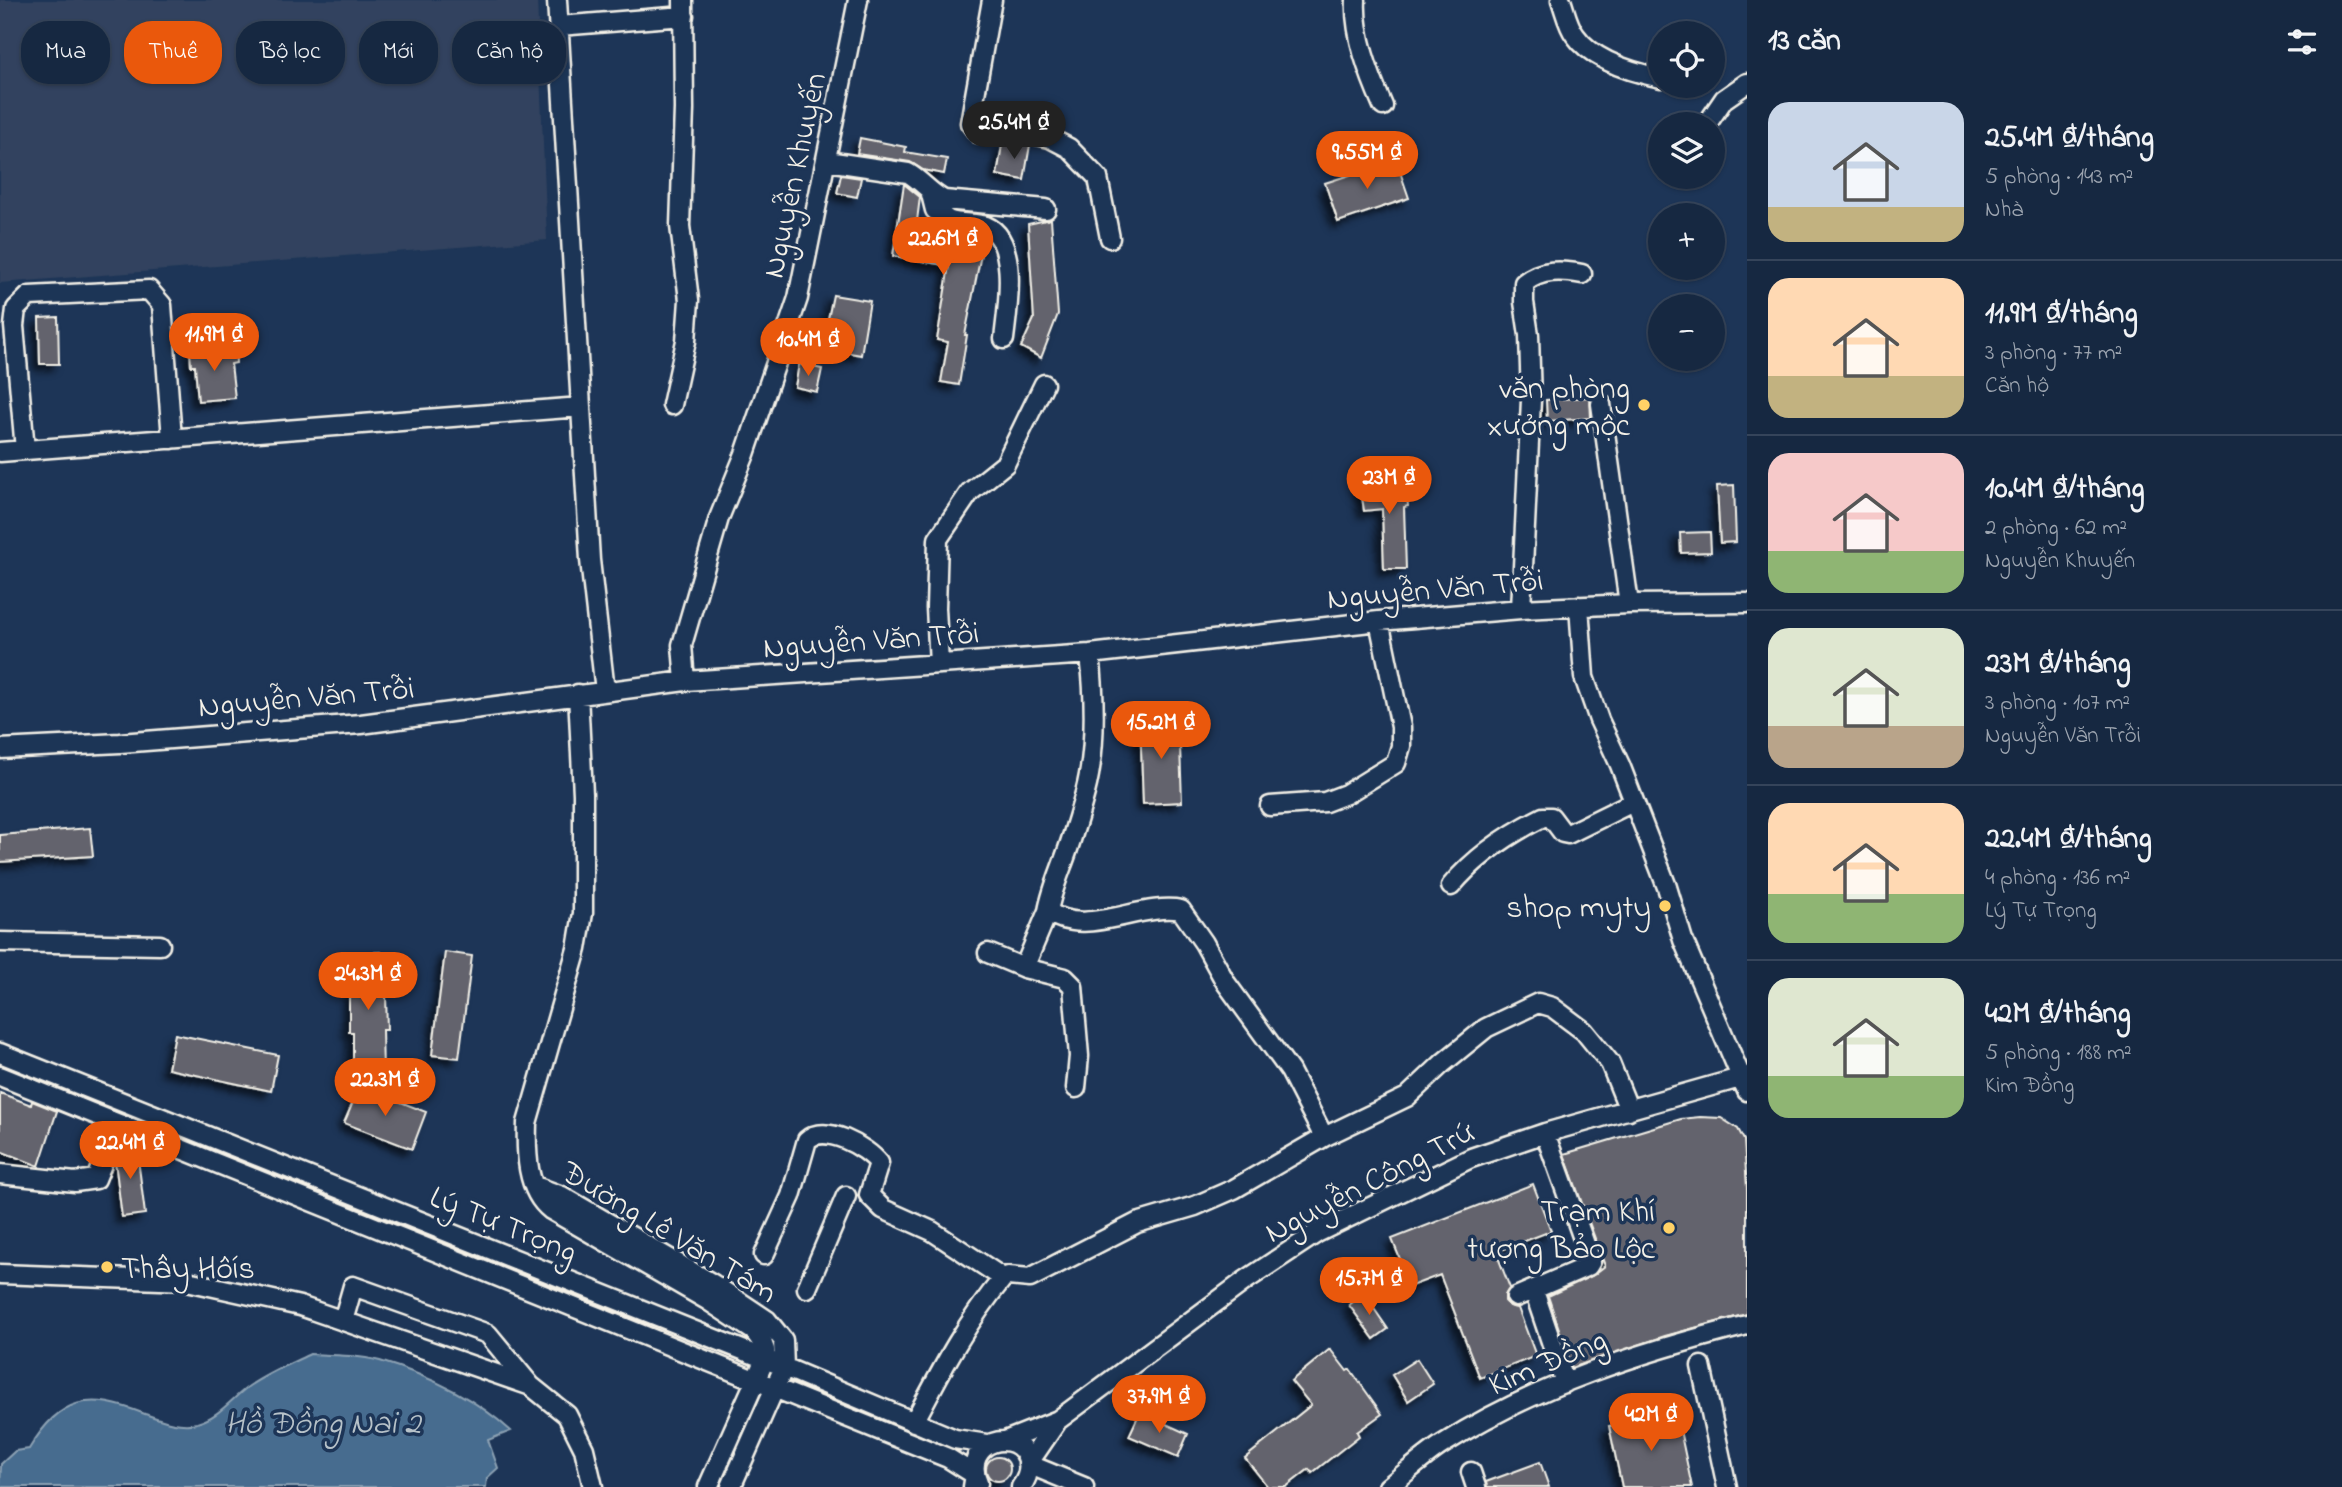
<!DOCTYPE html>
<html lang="vi">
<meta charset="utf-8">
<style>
body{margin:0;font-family:"Indie Flower",sans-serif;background:#1f3048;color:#f1f3f6;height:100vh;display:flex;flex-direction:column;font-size:26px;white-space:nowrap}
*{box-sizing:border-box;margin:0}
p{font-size:23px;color:#9ea6b1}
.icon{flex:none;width:38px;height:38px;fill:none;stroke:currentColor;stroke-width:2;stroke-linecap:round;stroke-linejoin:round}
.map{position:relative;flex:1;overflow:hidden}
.drawer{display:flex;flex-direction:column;background:#162841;width:595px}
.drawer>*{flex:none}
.guide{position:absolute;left:21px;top:21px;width:665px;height:63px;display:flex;gap:14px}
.fabs{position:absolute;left:1648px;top:21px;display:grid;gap:14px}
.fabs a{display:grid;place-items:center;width:77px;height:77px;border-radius:50%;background:#162841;box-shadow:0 2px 5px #0004,0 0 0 2px #35445a;font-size:35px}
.price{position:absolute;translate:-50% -60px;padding:0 16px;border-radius:24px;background:#ea580c;color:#fff;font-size:23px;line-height:46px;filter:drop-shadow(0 2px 4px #0008)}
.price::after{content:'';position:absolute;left:50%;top:42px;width:21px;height:16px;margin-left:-10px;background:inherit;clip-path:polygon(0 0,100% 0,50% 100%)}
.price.selected{background:#222;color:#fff}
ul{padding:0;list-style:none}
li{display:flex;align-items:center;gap:21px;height:175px;padding:0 21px}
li+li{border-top:2px solid #35445a}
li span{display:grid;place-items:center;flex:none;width:196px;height:140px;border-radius:21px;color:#555}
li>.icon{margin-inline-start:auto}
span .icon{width:84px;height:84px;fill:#fffc;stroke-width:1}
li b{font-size:30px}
h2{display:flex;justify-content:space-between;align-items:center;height:84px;padding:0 21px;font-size:30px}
.tag{padding:0 24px;border-radius:28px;background:#162841;box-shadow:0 2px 5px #0004,0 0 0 2px #35445a;font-size:24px;line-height:63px}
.tag.selected{background:#ea580c;color:#fff}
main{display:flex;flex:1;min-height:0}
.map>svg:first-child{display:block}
.built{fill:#32435e}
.water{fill:#476c8f;stroke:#8ca1b3;stroke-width:2}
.building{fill:#63646d;stroke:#f4f1e8;stroke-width:2;filter:url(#shadow)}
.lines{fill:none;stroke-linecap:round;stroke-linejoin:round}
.minor-casing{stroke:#f4f1e8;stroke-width:23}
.minor{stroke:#1d3557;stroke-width:18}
.poi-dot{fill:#ffd166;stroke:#1d3557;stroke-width:2.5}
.labels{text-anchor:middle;stroke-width:7;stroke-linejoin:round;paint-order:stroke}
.street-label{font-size:32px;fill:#f4f1e8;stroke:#1d3557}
.poi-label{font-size:32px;fill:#f4f1e8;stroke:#1d3557;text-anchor:end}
.water-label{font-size:33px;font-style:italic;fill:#b7c2c9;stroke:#1d3557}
</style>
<main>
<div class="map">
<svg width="1747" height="1487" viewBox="0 0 1747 1487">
<defs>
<filter id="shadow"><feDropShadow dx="-6" dy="6" stdDeviation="3.5" flood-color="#0009"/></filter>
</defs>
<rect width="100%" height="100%" fill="#1d3557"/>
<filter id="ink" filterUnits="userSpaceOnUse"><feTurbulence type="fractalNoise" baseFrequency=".0143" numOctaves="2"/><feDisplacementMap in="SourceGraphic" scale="14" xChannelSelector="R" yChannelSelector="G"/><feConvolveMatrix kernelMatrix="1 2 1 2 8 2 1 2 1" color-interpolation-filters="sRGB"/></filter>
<g filter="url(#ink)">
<!-- built -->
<path class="built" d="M0,0h537l10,240 -547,43z"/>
<!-- water -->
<path class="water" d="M310,1354c23,1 47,1 70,7 47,14 95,37 131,70l-23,9 10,28 -11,10 -1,9h-486l1,-23 14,-13 14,-2c32,-53 60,-57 116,-35 17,6 34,13 52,9 22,-6 34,-24 52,-37 19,-13 40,-22 61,-32z"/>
<!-- building -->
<path class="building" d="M860,138l46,9 -1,5 42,7 -3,15 -21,-4 -13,-8 -53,-8z
M1002,145h28l-6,35 -27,-5z
M1396,160l13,38 -71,24 -13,-39z
M841,175l20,3 -4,19 -20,-4z
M904,184l16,13 -4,32 68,10 -19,96h2l-8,50 -18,-3 7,-40 -11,-2 12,-74 -56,-10z
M1051,219l7,95 -17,44 -20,-11 13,-28 -6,-95z
M833,295l37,6 -9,54 -39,-7z
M58,317l1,47h-19l-1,-46z
M235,348l1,15 -5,1 4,34 -37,3 -3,-35h-4l-1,-15z
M799,364l23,5 -5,23 -22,-5z
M1590,397l1,21 -44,3 -1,-21z
M1405,477l3,29 -4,1 2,62h-22l-2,-60 -18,2 -4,-29z
M1734,485l2,57 -16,1 -3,-57z
M1710,532l1,20 -30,1 -1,-20z
M1179,717l3,85 -39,2 -3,-85z
M90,828l3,28 -93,6v-27z
M381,952l1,43h4l1,35h-5l1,41h-30v-39h-4v-36h4v-43z
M445,952l27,4 -13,102 -27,-3z
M175,1034l103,21 -7,36 -103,-22z
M360,1086l66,26 -14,37 -68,-26z
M0,1093l31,12 1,-4 25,10 -18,55 -39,-15z
M1700,1117l21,1 17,11 6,11 3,49v125l-82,22 -93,32 -24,-72 44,-20 13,-10 -41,-112 117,-35z
M136,1143l9,71 -23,3 -7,-56 7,-16z
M1533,1184l18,47 -55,21 14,36 -5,7v6l5,5 8,2 18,48 -56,22 -40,-103 -29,11 -19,-47z
M1364,1294l24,35 -14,10 -25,-34z
M1330,1349l17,22 3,-2 32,45 -25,18 2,4 -47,37 -3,-4 -23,18h-18l-23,-29 66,-53 -20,-24z
M1417,1359l16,25 -25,17 -16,-26z
M1676,1411l16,76h-70l-13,-61z
M1140,1412l48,22 -10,23 -49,-21z
M986 1469a12 12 0 1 1 24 0a12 12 0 1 1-24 0Z
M1540,1462l9,25h-62l-1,-5z"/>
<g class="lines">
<!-- minor casing -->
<g class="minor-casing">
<path id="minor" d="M557,0l33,560 15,131
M992,0l-22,123 8,10 55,1 17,4 19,10 29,30 12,60
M1356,0c-2,35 13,74 27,106
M1561,0c4,11 7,26 14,35 18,26 56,37 86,43
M559,26l125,-10
M1707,124l17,-25 23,-16
M827,161l81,12c14,8 22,20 36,27l102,9
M931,194l4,16c4,3 9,7 13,10 12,5 27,2 38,6 34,14 21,86 18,113
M1601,404l28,200
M672,405l14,-64 3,-41 -9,-74 4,-117 -1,-109
M25,450l-11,-124 2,-17 13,-13 120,-6 13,15 10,134
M0,452l581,-45
M1579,606l5,71 15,43 21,45 47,122 16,53 64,151
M1521,609l10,-209 -2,-65 -5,-33v-19c17,-14 38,-13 58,-9
M1090,654c5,45 7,94 -5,139 -5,19 -11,38 -17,56 -7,21 -16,40 -20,62 35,28 93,-9 133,-1l23,33 22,40 64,88 34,66
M939,664l-3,-56 2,-69 32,-47 35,-28 39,-80
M685,681l-3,-36 37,-127 26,-64 53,-156 60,-298
M578,694l5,100v119l-6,36 -50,174c-1,28 -1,68 24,87l156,90 47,31 8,11 3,8v9l-57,128
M0,749l120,-6 241,-19 324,-43 405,-27 289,-33 142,-12 108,-5 118,-1
M1270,806l55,-4 21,-8 50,-31 5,-17v-19l-22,-106
M1451,886c24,-29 58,-52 92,-69h8l12,16 5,1 65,-32
M0,942l160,3
M988,953l36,15 24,-57
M1024,968l41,10 8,8 6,70 -3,32
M0,1053l765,306 190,80 32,5
M0,1076l948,382 27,17 -2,12
M0,1174l75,8 21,-3 22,-55
M535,1186l27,10 151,88 54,36 16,20 1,27 -53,120
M764,1255l27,-59 16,-56c17,-17 60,7 72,23l-10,32 14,14 49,22 71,47
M0,1274l187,7 113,25 231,80 36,29 17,34 9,38
M807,1288l39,-92
M1534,1291l31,92
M1516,1297l72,-31 3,-5 -46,-128
M343,1321l10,-35 135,48 43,52
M1701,1366l26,121
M1058,1420l-30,44 56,23
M914,1422c28,-53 51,-98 89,-144l5,-2 22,2 107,-55 58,-17 39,-17 90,-52 83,-40 36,-34 43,-35 52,-25 14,4 32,24 26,32 19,47
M1005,1441l53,-21 188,-140 71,-47 154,-75 74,-25 202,-57
M1471,1472l5,15
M978,1483c-18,-42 41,-58 50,-22 2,10 -1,18 -7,26
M1388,1487c18,-14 36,-31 55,-43 93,-59 198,-92 304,-119"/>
</g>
<!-- minor -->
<use href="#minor" class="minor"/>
</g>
</g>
<!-- markers -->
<g class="poi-dot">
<circle cx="1644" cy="405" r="7"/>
<circle cx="1665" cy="906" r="7"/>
<circle cx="1669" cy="1228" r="7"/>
<circle cx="107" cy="1267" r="7"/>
</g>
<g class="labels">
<!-- street labels -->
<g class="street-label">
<text transform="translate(793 175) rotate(-78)" y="11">Nguyễn Khuyến</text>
<text transform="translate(1435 588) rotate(-5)" y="11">Nguyễn Văn Trỗi</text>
<text transform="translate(871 639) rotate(-4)" y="11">Nguyễn Văn Trỗi</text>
<text transform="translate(306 696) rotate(-5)" y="11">Nguyễn Văn Trỗi</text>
<text transform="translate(1369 1181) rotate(-27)" y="11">Nguyễn Công Trứ</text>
<text transform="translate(504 1223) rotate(22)" y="11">Lý Tự Trọng</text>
<text transform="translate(670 1231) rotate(31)" y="11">Đường Lê Văn Tám</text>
<text transform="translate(1547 1361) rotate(-23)" y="11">Kim Đồng</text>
</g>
<!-- poi labels -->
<g class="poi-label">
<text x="1630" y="398">văn phòng<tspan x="1630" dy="37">xưởng mộc</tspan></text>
<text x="1651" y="917">shop myty</text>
<text x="1655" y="1221">Trạm Khí<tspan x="1655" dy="37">tượng Bảo Lộc</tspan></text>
<text x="121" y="1278" text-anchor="start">Thây Hôís</text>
</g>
<!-- water labels -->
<g class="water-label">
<text x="323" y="1433">Hồ Đồng Nai 2</text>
</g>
</g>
</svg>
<div class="fabs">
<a><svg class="icon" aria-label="locate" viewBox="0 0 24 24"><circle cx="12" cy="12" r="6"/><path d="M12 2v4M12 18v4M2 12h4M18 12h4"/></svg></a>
<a><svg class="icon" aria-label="layers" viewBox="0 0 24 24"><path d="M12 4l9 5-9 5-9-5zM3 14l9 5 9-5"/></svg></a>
<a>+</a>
<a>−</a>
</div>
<b class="price selected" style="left:1014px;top:161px">25.4M ₫</b>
<b class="price" style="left:1367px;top:191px">9.55M ₫</b>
<b class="price" style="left:943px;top:277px">22.6M ₫</b>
<b class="price" style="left:214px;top:373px">11.9M ₫</b>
<b class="price" style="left:808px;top:378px">10.4M ₫</b>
<b class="price" style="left:1389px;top:516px">23M ₫</b>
<b class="price" style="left:1161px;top:761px">15.2M ₫</b>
<b class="price" style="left:368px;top:1012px">24.3M ₫</b>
<b class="price" style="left:385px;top:1118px">22.3M ₫</b>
<b class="price" style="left:130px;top:1181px">22.4M ₫</b>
<b class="price" style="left:1369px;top:1317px">15.7M ₫</b>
<b class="price" style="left:1159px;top:1435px">37.9M ₫</b>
<b class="price" style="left:1651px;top:1453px">42M ₫</b>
<div class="guide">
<a class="tag">Mua</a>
<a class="tag selected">Thuê</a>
<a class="tag">Bộ lọc</a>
<a class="tag">Mới</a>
<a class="tag">Căn hộ</a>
</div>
</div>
<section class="drawer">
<h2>13 căn<svg class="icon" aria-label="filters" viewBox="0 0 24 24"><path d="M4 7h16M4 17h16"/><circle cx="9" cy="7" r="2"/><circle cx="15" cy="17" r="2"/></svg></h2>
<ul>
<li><span style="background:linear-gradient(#c9d6e8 75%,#c2b280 0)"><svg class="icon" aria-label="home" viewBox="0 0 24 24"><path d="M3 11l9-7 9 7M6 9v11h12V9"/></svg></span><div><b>25.4M ₫/tháng</b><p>5 phòng · 143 m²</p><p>Nhà</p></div></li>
<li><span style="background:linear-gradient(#ffd9b3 70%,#c2b280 0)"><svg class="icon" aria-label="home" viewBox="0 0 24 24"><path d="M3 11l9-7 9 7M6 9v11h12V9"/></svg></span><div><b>11.9M ₫/tháng</b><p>3 phòng · 77 m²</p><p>Căn hộ</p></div></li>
<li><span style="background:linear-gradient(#f6c9c9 70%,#8fb573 0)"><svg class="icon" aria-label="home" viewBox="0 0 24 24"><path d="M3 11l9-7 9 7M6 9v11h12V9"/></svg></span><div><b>10.4M ₫/tháng</b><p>2 phòng · 62 m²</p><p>Nguyễn Khuyến</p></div></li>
<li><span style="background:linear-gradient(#dfe7d0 70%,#b9a48a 0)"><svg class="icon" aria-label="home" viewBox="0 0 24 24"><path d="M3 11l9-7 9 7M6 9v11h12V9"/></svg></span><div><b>23M ₫/tháng</b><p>3 phòng · 107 m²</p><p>Nguyễn Văn Trỗi</p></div></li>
<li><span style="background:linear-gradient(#ffd9b3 65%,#8fb573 0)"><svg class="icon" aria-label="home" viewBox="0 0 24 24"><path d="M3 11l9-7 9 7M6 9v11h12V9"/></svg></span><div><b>22.4M ₫/tháng</b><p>4 phòng · 136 m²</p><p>Lý Tự Trọng</p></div></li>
<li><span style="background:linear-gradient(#dfe7d0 70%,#8fb573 0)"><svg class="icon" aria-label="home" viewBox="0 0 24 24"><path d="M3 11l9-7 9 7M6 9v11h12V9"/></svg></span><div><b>42M ₫/tháng</b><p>5 phòng · 188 m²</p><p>Kim Đồng</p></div></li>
</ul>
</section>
</main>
